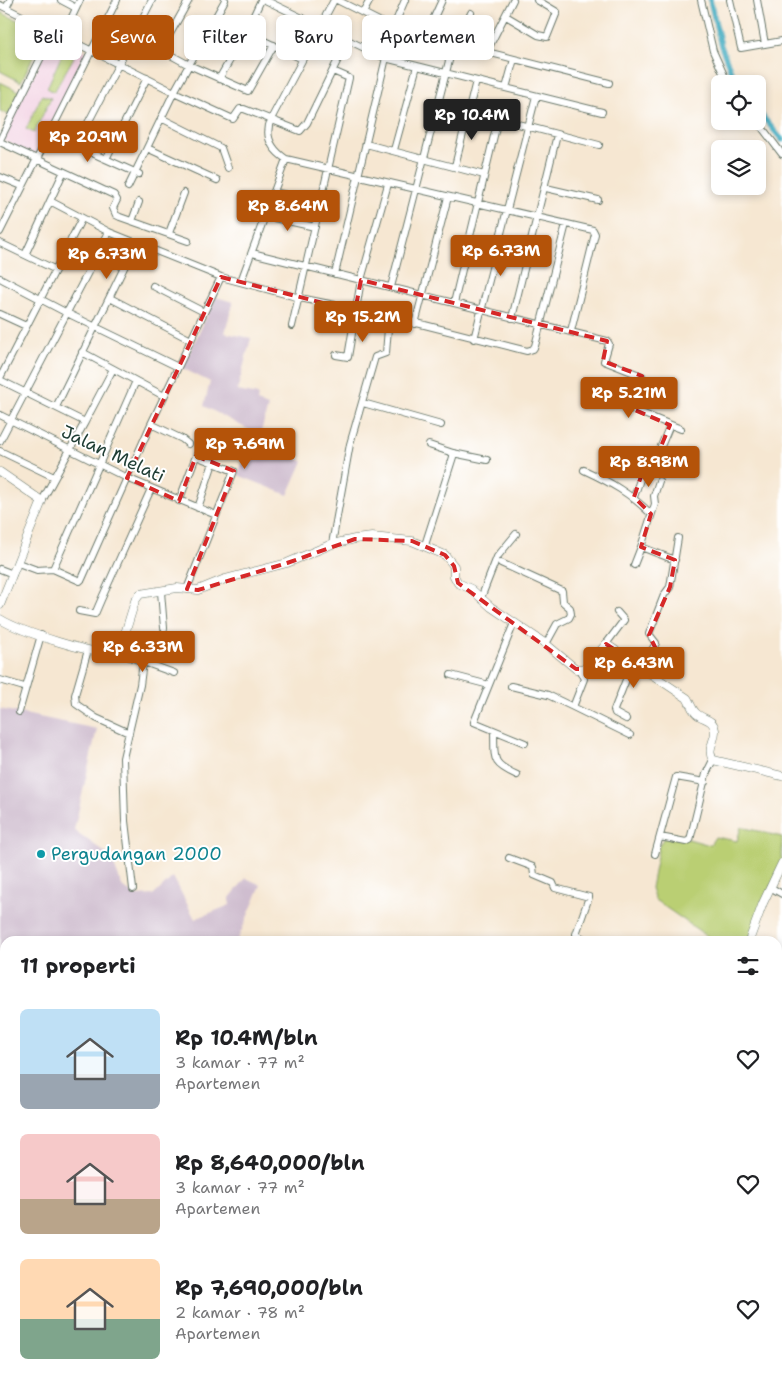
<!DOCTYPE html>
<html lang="id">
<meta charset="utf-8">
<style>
body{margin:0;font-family:"Shantell Sans",sans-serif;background:#f2f2f2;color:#202124;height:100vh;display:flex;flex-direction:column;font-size:19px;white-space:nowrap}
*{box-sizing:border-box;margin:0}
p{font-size:16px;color:#757577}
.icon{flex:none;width:28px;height:28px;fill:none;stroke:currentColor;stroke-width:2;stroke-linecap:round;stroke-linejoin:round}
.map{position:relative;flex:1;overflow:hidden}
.drawer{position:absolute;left:0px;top:936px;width:782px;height:446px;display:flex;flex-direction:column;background:#fff;border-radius:15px 15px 0 0;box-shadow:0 2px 8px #0003}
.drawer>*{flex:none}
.hud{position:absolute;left:15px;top:15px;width:500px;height:45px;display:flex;gap:10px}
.buttons{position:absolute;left:711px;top:75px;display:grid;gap:10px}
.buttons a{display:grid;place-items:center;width:55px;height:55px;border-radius:8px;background:#fff;box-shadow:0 2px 8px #0003;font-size:25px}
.price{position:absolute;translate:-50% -42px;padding:0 11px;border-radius:5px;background:#b45309;color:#fff;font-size:16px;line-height:32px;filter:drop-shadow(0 1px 2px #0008)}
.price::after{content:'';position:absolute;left:50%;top:30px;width:15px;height:11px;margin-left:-8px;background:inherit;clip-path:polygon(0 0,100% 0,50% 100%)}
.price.selected{background:#222;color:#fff}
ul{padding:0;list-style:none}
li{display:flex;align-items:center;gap:15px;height:125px;padding:0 20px}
li span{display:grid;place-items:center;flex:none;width:140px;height:100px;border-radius:8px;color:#555}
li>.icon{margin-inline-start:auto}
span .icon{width:60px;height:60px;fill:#fffc;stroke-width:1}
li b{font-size:21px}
h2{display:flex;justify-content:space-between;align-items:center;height:60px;padding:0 20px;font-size:21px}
.chip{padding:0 18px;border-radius:8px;background:#fff;box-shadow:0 2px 8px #0003;font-size:18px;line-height:45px}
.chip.selected{background:#b45309;color:#fff}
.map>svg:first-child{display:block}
.built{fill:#f2cfe1}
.industrial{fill:#cfbdcf}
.green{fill:#bacf73;stroke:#6c8654}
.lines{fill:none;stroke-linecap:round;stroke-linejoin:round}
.canal{stroke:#40aabf;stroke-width:5.5}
.minor-casing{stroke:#6a786b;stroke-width:8}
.tertiary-casing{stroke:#6a786b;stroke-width:9}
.minor{stroke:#fff;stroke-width:6}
.tertiary{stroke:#fff;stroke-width:8}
.marked{fill:none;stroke:#d62828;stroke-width:4;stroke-dasharray:10 6;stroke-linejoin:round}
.culture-dot{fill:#0f9aa8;stroke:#fff;stroke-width:2}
.labels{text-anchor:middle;stroke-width:4;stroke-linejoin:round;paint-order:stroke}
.street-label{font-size:18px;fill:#1f3d34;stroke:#fff}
.culture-label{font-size:18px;fill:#0d838f;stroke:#fff;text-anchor:start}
</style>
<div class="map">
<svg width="782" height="1382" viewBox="0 0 782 1382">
<rect width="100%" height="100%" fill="#fff"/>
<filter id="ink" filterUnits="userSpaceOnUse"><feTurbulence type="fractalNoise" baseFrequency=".02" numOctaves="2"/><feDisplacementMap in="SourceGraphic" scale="10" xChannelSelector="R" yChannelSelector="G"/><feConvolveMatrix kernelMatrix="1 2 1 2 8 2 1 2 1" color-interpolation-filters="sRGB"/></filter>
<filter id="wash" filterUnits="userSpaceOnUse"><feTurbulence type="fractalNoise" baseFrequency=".0096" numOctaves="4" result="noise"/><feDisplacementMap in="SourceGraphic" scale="20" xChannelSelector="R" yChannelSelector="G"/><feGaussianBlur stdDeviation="1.12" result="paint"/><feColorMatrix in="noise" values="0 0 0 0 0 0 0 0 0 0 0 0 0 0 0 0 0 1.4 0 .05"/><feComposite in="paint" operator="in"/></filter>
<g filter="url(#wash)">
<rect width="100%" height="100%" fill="#f6e7d2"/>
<!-- built -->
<path class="built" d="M54,34l33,18 -52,105 -33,-18z"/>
<!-- industrial -->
<path class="industrial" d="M216,297l17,5 -8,31 26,5 -14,53 21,4 -1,7 11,4 -11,41 46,14 -15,34 -50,-20 15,-43 -49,-26 6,-24 -28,-14z
M0,709l97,20 -23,101 37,27 12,31 15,8 16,-1 19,-18 22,42 35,-14 -1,-6 17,-21 15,7 -24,56h-232v82l-5,-1z"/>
<!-- green -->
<path class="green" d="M0,12l45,21 -24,49 -21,-11z
M63,52l11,5 -20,35 -7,-4z
M0,82l21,10 -12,23 -9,-4z
M42,95l9,3 -17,35 -8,-4z
M741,827l41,10v25l-33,79h-35l-59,-41 -4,-12 8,-43 8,-12 43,12 5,-8 22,4z"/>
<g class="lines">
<!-- canal -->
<path class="canal" d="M710,0l11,46 15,38
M758,111l24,29
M418,1382l2,-4"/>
</g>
</g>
<g filter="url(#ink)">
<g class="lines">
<!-- minor casing -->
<g class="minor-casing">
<path id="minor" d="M61,0l15,8
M265,0l120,58 217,54
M334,0l-63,119c-7,17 0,30 15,40l307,71 2,4 -24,97
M337,0l56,28 216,55
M701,0l12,51 15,33
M730,0l11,48 41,-7
M757,0l8,44
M0,5l174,87 59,27 7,-10h4l56,22 7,-8 40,-82
M6,8l4,-8
M363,13l7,-13
M506,16l32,19 9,2 10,-25 -20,-12
M246,32l56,27
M134,35l55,30 59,26 26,-46
M63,36l17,-36
M425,37l17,-37
M161,50l28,-50
M487,51l26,-51
M219,79l27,-47 15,-32
M506,88l8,-29
M468,111l131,34
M161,118l60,30 7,20
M757,121l25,33
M50,134l89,40
M0,140l54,-109
M0,142l114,53 3,5 -4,8 3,7 4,2 68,24
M366,144l118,31
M76,146l76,-146
M147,148l70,32
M394,150l23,-84
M106,159l41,-81
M455,166l21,-85
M0,177l22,9
M128,187l46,-95 51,-92
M546,188l52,12
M274,192l46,11
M50,201l59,31 112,45 79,21 89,18 138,35 6,-2 2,-3 31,-122
M265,216l50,11
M132,221l7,-19
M0,232l117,-232
M169,233l15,-40
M0,243l25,12 38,-82
M252,253l355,88 2,3 -5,17 38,15 -13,32 52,21
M25,255l29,14
M335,274l58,-246 12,-28
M0,278l67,35 111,54
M241,281l45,-122
M153,286l51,26
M391,287l60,-234 20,-40
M110,298l81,42
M454,303l44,-184
M0,314l26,12
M512,318l45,-183
M415,324l33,-127
M292,326l57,-248 -16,-7
M474,339l62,-243
M82,352l82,44
M336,355l12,2 13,-77 27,-96
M0,378l82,-160
M0,380l85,42 -43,79
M363,403l78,22
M56,407l80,-164
M0,415l127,63 89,37
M85,422l28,-53
M151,424l31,15 6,5
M0,441l109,-209
M0,451l54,26
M453,453l34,7
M584,470c26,12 47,24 67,44
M659,481l-5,15 1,8 -14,43 34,13
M634,497l13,-38 3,-6 9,-2 11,-26
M179,501l17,-45 38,15 -47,118
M198,508l15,-45
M332,544l18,-100 25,-87 11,-4 3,-37
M425,545l28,-88v-4l-24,-8
M18,563l19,7 16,-1 27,12 2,-2 69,-155 70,-147
M501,563l61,28 1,11 7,6 1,6 -2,4 -12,6 -11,20
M634,565l7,-18
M0,569l13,5
M53,569l83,-188
M161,592l3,36
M481,598l16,-41 19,-23
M79,611l16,3 6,-14 50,-111
M514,623l-40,99 51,21
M606,644l18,-24 -7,-8
M88,650l-13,45 1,9 20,14 33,15
M119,653l55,20
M642,667l14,-24 -7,-9 15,-39 6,-8 8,-49
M580,671l4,8 -11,28 57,28
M451,675l38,10
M0,680l24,7
M511,686l37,9 25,12
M19,712l22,-77
M626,719l-11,-6 -1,-3 19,-48
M494,731c1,28 -4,32 23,44
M660,837l26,5 4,-2 16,-66 7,-14
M655,854l21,-77 29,5
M509,858l24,9 1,8 19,8 2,5 34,9 -13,37 11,7
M770,887l12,7
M133,889l-8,-68 -2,-63 17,-73 3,-23
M778,999l4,2
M0,1027l5,1
M0,1035l5,1
M778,1051l4,2
M778,1113l4,2
M782,1154v10
M778,1236l4,-9
M778,1368l4,2
M565,1378c15,4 30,-2 44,4
M156,1379l1,-1
M193,1382l5,-3 6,3
M422,1382l1,-4
M497,1382l1,-4
M531,1382l3,-4
M618,1382l2,-4
M763,1382l2,-4"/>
</g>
<!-- tertiary casing -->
<g class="tertiary-casing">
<path id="tertiary" d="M0,472l42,29 -42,104
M0,619c19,12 98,38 119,34l16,-52 5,-7 37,-6 21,2 27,-11 62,-16 45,-19 23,-5 17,-2 40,4 33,14 9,11v10l4,7 13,6 20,18 55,37 30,25h10l20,-25 81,54c3,4 4,10 8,14 6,8 18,5 20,18 1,11 -9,18 -2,30l69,16
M749,941l14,-38 19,-40
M0,1240h5
M305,1378l7,4"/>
</g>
<!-- minor -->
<use href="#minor" class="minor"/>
<!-- tertiary -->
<use href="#tertiary" class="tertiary"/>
</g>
</g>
<!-- marked area -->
<path class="marked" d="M221,277l134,34 6,-31 246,61 -4,20 39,15 -14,31 42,18 -11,26 -9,1 -3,7 -13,38 17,17 -10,33 34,13 -5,27 -21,48 6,12 -13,20 -36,-23 -20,25h-10l-118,-86 -4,-17 -9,-11 -33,-14 -57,-2 -68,24 -89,27 -11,-1 47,-118 -38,-15 -17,45 -52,-23z"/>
<!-- markers -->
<circle class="culture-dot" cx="41" cy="854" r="5"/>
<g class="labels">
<!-- street labels -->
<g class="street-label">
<text transform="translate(113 454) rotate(25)" y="6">Jalan Melati</text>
</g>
<!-- culture labels -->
<g class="culture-label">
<text x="51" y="860">Pergudangan 2000</text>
</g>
</g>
</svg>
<div class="buttons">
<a><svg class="icon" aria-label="locate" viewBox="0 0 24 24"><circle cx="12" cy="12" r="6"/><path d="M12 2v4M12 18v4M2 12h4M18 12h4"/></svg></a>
<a><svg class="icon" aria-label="layers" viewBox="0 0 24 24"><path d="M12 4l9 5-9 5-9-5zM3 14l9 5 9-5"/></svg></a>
</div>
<b class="price selected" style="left:472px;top:141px">Rp 10.4M</b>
<b class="price" style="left:88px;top:163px">Rp 20.9M</b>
<b class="price" style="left:288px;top:232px">Rp 8.64M</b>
<b class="price" style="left:501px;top:277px">Rp 6.73M</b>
<b class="price" style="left:107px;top:280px">Rp 6.73M</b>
<b class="price" style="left:363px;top:343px">Rp 15.2M</b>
<b class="price" style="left:629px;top:419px">Rp 5.21M</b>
<b class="price" style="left:245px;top:470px">Rp 7.69M</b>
<b class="price" style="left:649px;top:488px">Rp 8.98M</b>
<b class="price" style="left:143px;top:673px">Rp 6.33M</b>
<b class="price" style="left:634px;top:689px">Rp 6.43M</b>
<div class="hud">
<a class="chip">Beli</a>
<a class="chip selected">Sewa</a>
<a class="chip">Filter</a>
<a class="chip">Baru</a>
<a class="chip">Apartemen</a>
</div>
<section class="drawer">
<h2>11 properti<svg class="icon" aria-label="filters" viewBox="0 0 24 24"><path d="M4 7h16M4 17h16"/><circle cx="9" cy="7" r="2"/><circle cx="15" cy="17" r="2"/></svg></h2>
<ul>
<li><span style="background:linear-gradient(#bfe0f5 65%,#9aa5b1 0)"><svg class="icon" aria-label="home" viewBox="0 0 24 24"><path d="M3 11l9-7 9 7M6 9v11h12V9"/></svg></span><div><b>Rp 10.4M/bln</b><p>3 kamar · 77 m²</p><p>Apartemen</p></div><svg class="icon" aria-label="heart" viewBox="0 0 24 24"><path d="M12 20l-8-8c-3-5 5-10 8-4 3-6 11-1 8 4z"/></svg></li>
<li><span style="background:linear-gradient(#f6c9c9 65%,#b9a48a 0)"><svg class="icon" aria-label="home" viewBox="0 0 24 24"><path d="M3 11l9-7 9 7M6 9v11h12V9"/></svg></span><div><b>Rp 8,640,000/bln</b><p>3 kamar · 77 m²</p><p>Apartemen</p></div><svg class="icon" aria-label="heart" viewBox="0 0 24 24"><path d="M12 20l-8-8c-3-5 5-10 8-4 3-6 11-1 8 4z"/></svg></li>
<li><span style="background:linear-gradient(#ffd9b3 60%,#7fa58c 0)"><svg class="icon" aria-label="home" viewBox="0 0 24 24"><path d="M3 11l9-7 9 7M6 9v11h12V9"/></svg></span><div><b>Rp 7,690,000/bln</b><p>2 kamar · 78 m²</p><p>Apartemen</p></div><svg class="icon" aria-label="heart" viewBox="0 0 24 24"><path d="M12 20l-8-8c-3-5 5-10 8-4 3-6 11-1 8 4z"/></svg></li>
</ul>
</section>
</div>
